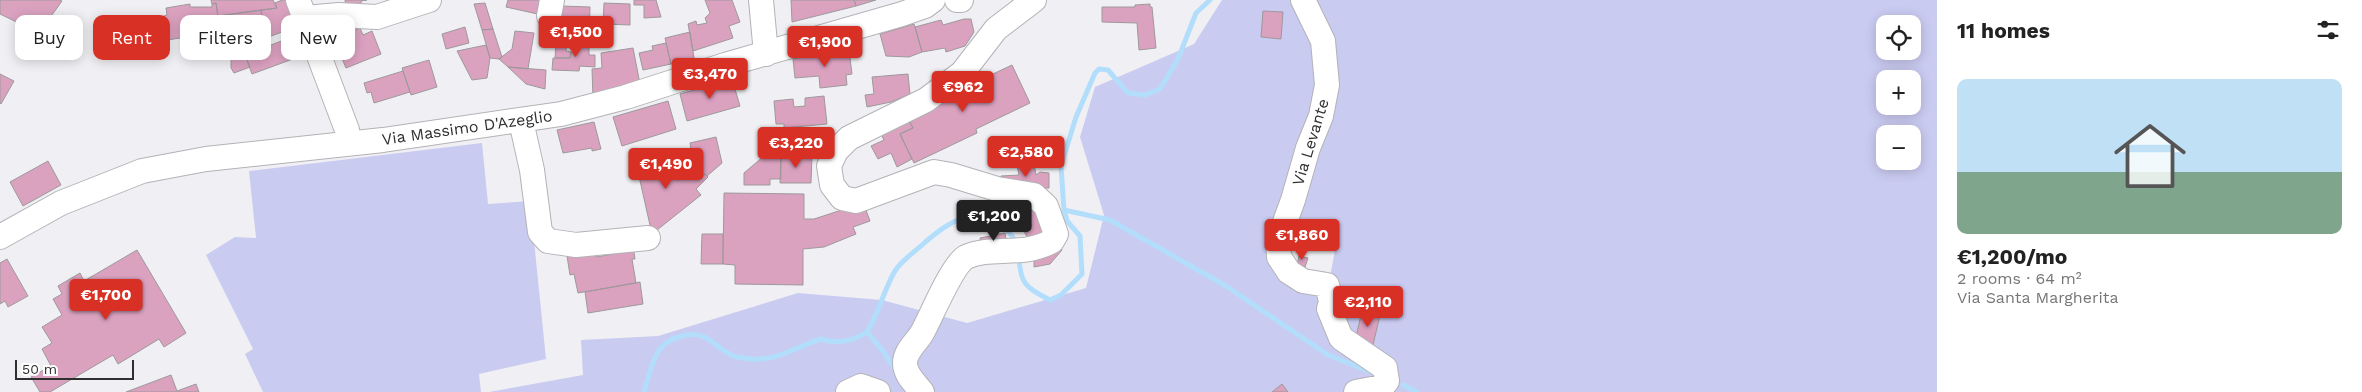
<!DOCTYPE html>
<meta charset="utf-8">
<style>
body{margin:0;font-family:"Work Sans",sans-serif;background:#f2f2f2;color:#222;height:100vh;display:flex;flex-direction:column;font-size:19px;white-space:nowrap}
*{box-sizing:border-box;margin:0}
p{font-size:16px;color:#767676}
.icon{flex:none;width:28px;height:28px;fill:none;stroke:currentColor;stroke-width:2;stroke-linecap:round;stroke-linejoin:round}
.map{position:relative;flex:1;overflow:hidden}
.drawer{display:flex;flex-direction:column;background:#fff;width:425px}
.drawer>*{flex:none}
.banner{position:absolute;left:15px;top:15px;width:475px;height:45px;display:flex;gap:10px}
.tools{position:absolute;left:1876px;top:15px;display:grid;gap:10px}
.tools a{display:grid;place-items:center;width:45px;height:45px;border-radius:10px;background:#fff;box-shadow:0 2px 12px #0003;font-size:25px}
.scale{position:absolute;left:15px;bottom:12px;width:119px;box-sizing:border-box;padding-left:5px;border:2px solid #2f2f30;border-top:0;font-size:14px;line-height:18px;white-space:nowrap;color:#2f2f30;-webkit-text-stroke:4px #fefeff;paint-order:stroke}
.price{position:absolute;translate:-50% -42px;padding:0 11px;border-radius:5px;background:#d93025;color:#fff;font-size:16px;line-height:32px;filter:drop-shadow(0 1px 2px #0008)}
.price::after{content:'';position:absolute;left:50%;top:30px;width:15px;height:11px;margin-left:-8px;background:inherit;clip-path:polygon(0 0,100% 0,50% 100%)}
.price.selected{background:#222;color:#fff}
ul{padding:0;list-style:none}
li{display:grid;align-content:center;gap:10px;height:265px;padding:0 20px}
li+li{border-top:1px solid #e0e0e0}
li span{display:grid;place-items:center;height:155px;border-radius:10px;color:#555}
li>.icon{margin-inline-start:auto}
span .icon{width:90px;height:90px;fill:#fffc;stroke-width:1}
li b{font-size:21px}
h2{display:flex;justify-content:space-between;align-items:center;height:60px;padding:0 20px;font-size:21px}
.pill{padding:0 18px;border-radius:10px;background:#fff;box-shadow:0 2px 12px #0003;font-size:18px;line-height:45px}
.pill.selected{background:#d93025;color:#fff}
main{display:flex;flex:1;min-height:0}
.map>svg:first-child{display:block}
.green{fill:#cacbf1;fill-rule:evenodd}
.lines{fill:none;stroke-linecap:round;stroke-linejoin:round}
.stream{stroke:#b2defc;stroke-width:5}
.building{fill:#dba2c0;stroke:#9d999b}
.minor-casing{stroke:#b3b3b7;stroke-width:26}
.minor{stroke:#fff;stroke-width:24}
.labels{text-anchor:middle;stroke-width:5;stroke-linejoin:round;paint-order:stroke}
.street-label{font-size:16px;fill:#2f2f30;stroke:#fefeff}
</style>
<main>
<div class="map">
<svg width="1937" height="392" viewBox="0 0 1937 392">
<rect width="100%" height="100%" fill="#f0f0f4"/>
<!-- green -->
<path class="green" d="M1222,0h715v392h-1448l94,-17 -2,-35 77,-4 140,-43 84,7 85,23 119,-35 18,-73 -24,-78 15,-50 99,-43zM1885,24h27v27h-27zM1885,79h27v27h-27zM1885,134h27v27h-27zM1288,227l49,12 -7,38 -40,-9z
M482,143l6,61 42,-3 16,158 -67,15 2,18h-218l-18,-38 8,-5 -47,-94 29,-18 21,1 -7,-67z"/>
<g class="lines">
<!-- stream -->
<path class="stream" d="M1064,210l46,10 116,66 102,69 43,17
M1019,256c1,29 7,31 31,44l11,-5 21,-21 -2,-38 -13,-15 -3,-11 -3,-44 15,-49 19,-44 4,-4 9,1 20,23 17,2 15,-6 18,-30 18,-46 14,-13
M867,332l16,19 13,20
M1403,385l14,7
M644,392c8,-26 10,-52 42,-57 6,-1 12,-1 18,2 11,5 21,17 33,20 36,8 53,-8 84,-18 16,5 30,3 44,-6 9,-6 21,-49 30,-62 6,-10 18,-18 27,-26 33,-30 65,-46 95,-2"/>
</g>
<!-- building -->
<path class="building" d="M0,0h60l2,1 -23,32 -39,-19z
M211,0h62l4,8 -59,8 -2,-13 -4,1z
M282,0h6l10,26 -32,12 -5,-28 16,-2 -2,-5z
M345,0h22l-6,1v4l-15,2z
M508,0h38l-4,15 -36,-8z
M634,0h22l5,17 -17,1v-13h-10z
M705,0h27l8,22 -11,4 4,12 -40,13 -5,-27 8,-3 1,4 10,-2 -2,-5 5,-5z
M791,0h63l2,6 -64,16z
M854,0h22l-20,6z
M216,3l4,29 -53,8 -3,-24 3,-1 -1,-7 24,-4v3h22v-3z
M485,3l8,26 -11,1 -8,-26z
M604,3l26,1v21l-27,-1z
M1150,4v3h2l4,41 -17,2 -2,-27 -35,-1v-15h33v-2z
M562,6l28,1 -1,32 -13,-1v-16l-6,-1 -1,8h-10z
M261,10l2,12 -43,7 -2,-13z
M1263,11l20,1 -2,27 -20,-2z
M964,19h7l3,13 -9,14 -19,6 -1,-4 -23,4 -7,-25 26,-7 2,5z
M263,22l3,16 -35,14 -2,-25z
M914,24l8,28 -13,5 -23,-1 -6,-22z
M465,27l4,16 -23,6 -4,-15z
M360,28l3,7 9,-4 9,23 -35,14 -14,-33 12,-5 2,4z
M493,29l9,28 -3,2 -9,-1 -8,-28z
M557,29h10l-1,22 5,1 -1,6h-15z
M515,31l19,2 -6,36 -20,-2 -9,-8 13,-10z
M690,32l4,26 -23,6 -6,-26z
M266,38l3,8 -24,9 5,12 -16,6 -3,-5v-16z
M576,38l13,1v16h6v12l-15,-1 -1,5 -27,-1 1,-12h17l1,-6h4z
M284,40l3,8 10,-3 4,11 -49,18 -7,-19z
M666,43l5,21 -28,6 -4,-17 14,-3 -1,-4z
M486,45l4,13 -3,20 -15,2 -15,-29z
M633,48l7,36 -47,14 -1,-29 10,-1 -1,-15z
M849,50l3,24 -6,1 1,10 -27,3 -1,-12 -24,2 -2,-19 28,-6v3l15,-1v-4z
M429,60l8,27 -26,8 -9,-27z
M1012,65l18,38 -54,26 1,4 -63,30 -14,-29 13,-6 -7,-13z
M508,67l38,3 -1,19 -19,-5z
M403,71l7,21 -36,11 -3,-11 -4,1 -3,-10z
M0,74l14,7 -13,23 -1,-1z
M908,74l2,20 -19,8 -24,5 -2,-12 9,-1 -2,-17z
M732,79l8,27 -53,15 -7,-27z
M824,96l3,28 -43,4v-4h-8l-2,-23 19,-2 1,8 11,-1v-8z
M668,101l8,28 -54,17 -9,-29z
M906,115l7,13 -13,6 12,25 -15,8 -6,-14 -13,6 -7,-13 13,-6 -6,-12z
M594,122l7,27 -9,2v-3l-29,5 -6,-23z
M716,137l6,26 -15,13 -2,-2 -28,6 -6,-25 20,-5 -1,-7z
M671,155l6,25 28,-6 3,3 -12,12 5,6 -49,39 -16,-71z
M764,156h17v23h-11v6h-26v-12z
M781,156h31l-1,27h-31z
M1033,159l3,16 4,-3 9,1v15h-47l-1,-12 18,-1 -2,-10z
M48,161l13,24 -38,21 -13,-24z
M724,193l80,1v25h10l40,-13 10,-1 6,16 -17,6 3,7 -32,13 -21,2v36l-68,-1v-19l-12,-1z
M1036,208l13,27 -21,4 -5,-10 9,-4 -3,-5 -10,5 -3,-7z
M1005,233l2,12 -25,5 -2,-12z
M702,234h21v30h-22z
M1059,242l3,8 -12,14 -16,3v-14z
M633,246l2,13h-3l4,24 -58,10 -4,-19 -4,1 -3,-19 28,-5 1,6 17,-3v-4z
M137,250l49,83 -22,14 -5,-8 -41,25 -5,-9 -63,37h-10l-9,-15 20,-11 -9,-17 10,-6 -10,-16 20,-12 -9,-16 9,-5 -4,-8 22,-13 4,8z
M1299,256l9,2 -3,9 -8,-2z
M7,259l21,37 -20,11 -3,-6 -5,3v-41z
M640,282l3,22 -55,9 -3,-21z
M1362,311l18,4 -7,30 -18,-4z
M171,375l6,16 19,-7 3,8h-73z
M1282,384l6,8h-16z"/>
<g class="lines">
<!-- minor casing -->
<g class="minor-casing">
<path id="minor" d="M298,0l49,130 2,13
M761,0l5,54
M957,0h4
M1303,0l20,41 4,44 -6,31 -13,32 -15,52 -15,41 1,16 10,15 14,9 24,4 4,16 -2,8 12,29 44,30 2,13 -5,6 -26,5
M549,16l3,-16
M305,18l34,-3 38,2 52,-17
M521,121l11,49 8,62 8,9 28,4 72,-7
M0,237l61,-34 81,-32 64,-12 177,-19 178,-26 65,-17 99,-32 177,-51 23,-8 8,-6
M848,392l13,-6 17,6
M922,392c-7,-9 -17,-17 -17,-29 0,-12 11,-20 17,-30 9,-16 30,-68 44,-76 25,-12 56,1 86,-16l4,-7 -10,-28 -12,-11 -37,-6 -46,-14 -17,-3 -78,29 -14,-3 -10,-13 -3,-19 7,-15 13,-13 77,-38 36,-27 34,-44 38,-29"/>
</g>
<!-- minor -->
<use href="#minor" class="minor"/>
</g>
<g class="labels">
<!-- street labels -->
<g class="street-label">
<text transform="translate(467 127) rotate(-8)" y="6">Via Massimo D'Azeglio</text>
<text transform="translate(1310 142) rotate(-73)" y="6">Via Levante</text>
</g>
</g>
</svg>
<div class="tools">
<a><svg class="icon" aria-label="locate" viewBox="0 0 24 24"><circle cx="12" cy="12" r="6"/><path d="M12 2v4M12 18v4M2 12h4M18 12h4"/></svg></a>
<a>+</a>
<a>−</a>
</div>
<div class="scale">50 m</div>
<b class="price" style="left:576px;top:58px">€1,500</b>
<b class="price" style="left:825px;top:68px">€1,900</b>
<b class="price" style="left:710px;top:100px">€3,470</b>
<b class="price" style="left:963px;top:113px">€962</b>
<b class="price" style="left:796px;top:169px">€3,220</b>
<b class="price" style="left:1026px;top:178px">€2,580</b>
<b class="price" style="left:666px;top:190px">€1,490</b>
<b class="price selected" style="left:994px;top:242px">€1,200</b>
<b class="price" style="left:1302px;top:261px">€1,860</b>
<b class="price" style="left:106px;top:321px">€1,700</b>
<b class="price" style="left:1368px;top:328px">€2,110</b>
<div class="banner">
<a class="pill">Buy</a>
<a class="pill selected">Rent</a>
<a class="pill">Filters</a>
<a class="pill">New</a>
</div>
</div>
<section class="drawer">
<h2>11 homes<svg class="icon" aria-label="filters" viewBox="0 0 24 24"><path d="M4 7h16M4 17h16"/><circle cx="9" cy="7" r="2"/><circle cx="15" cy="17" r="2"/></svg></h2>
<ul>
<li><span style="background:linear-gradient(#bfe0f5 60%,#7fa58c 0)"><svg class="icon" aria-label="home" viewBox="0 0 24 24"><path d="M3 11l9-7 9 7M6 9v11h12V9"/></svg></span><div><b>€1,200/mo</b><p>2 rooms · 64 m²</p><p>Via Santa Margherita</p></div></li>
</ul>
</section>
</main>
